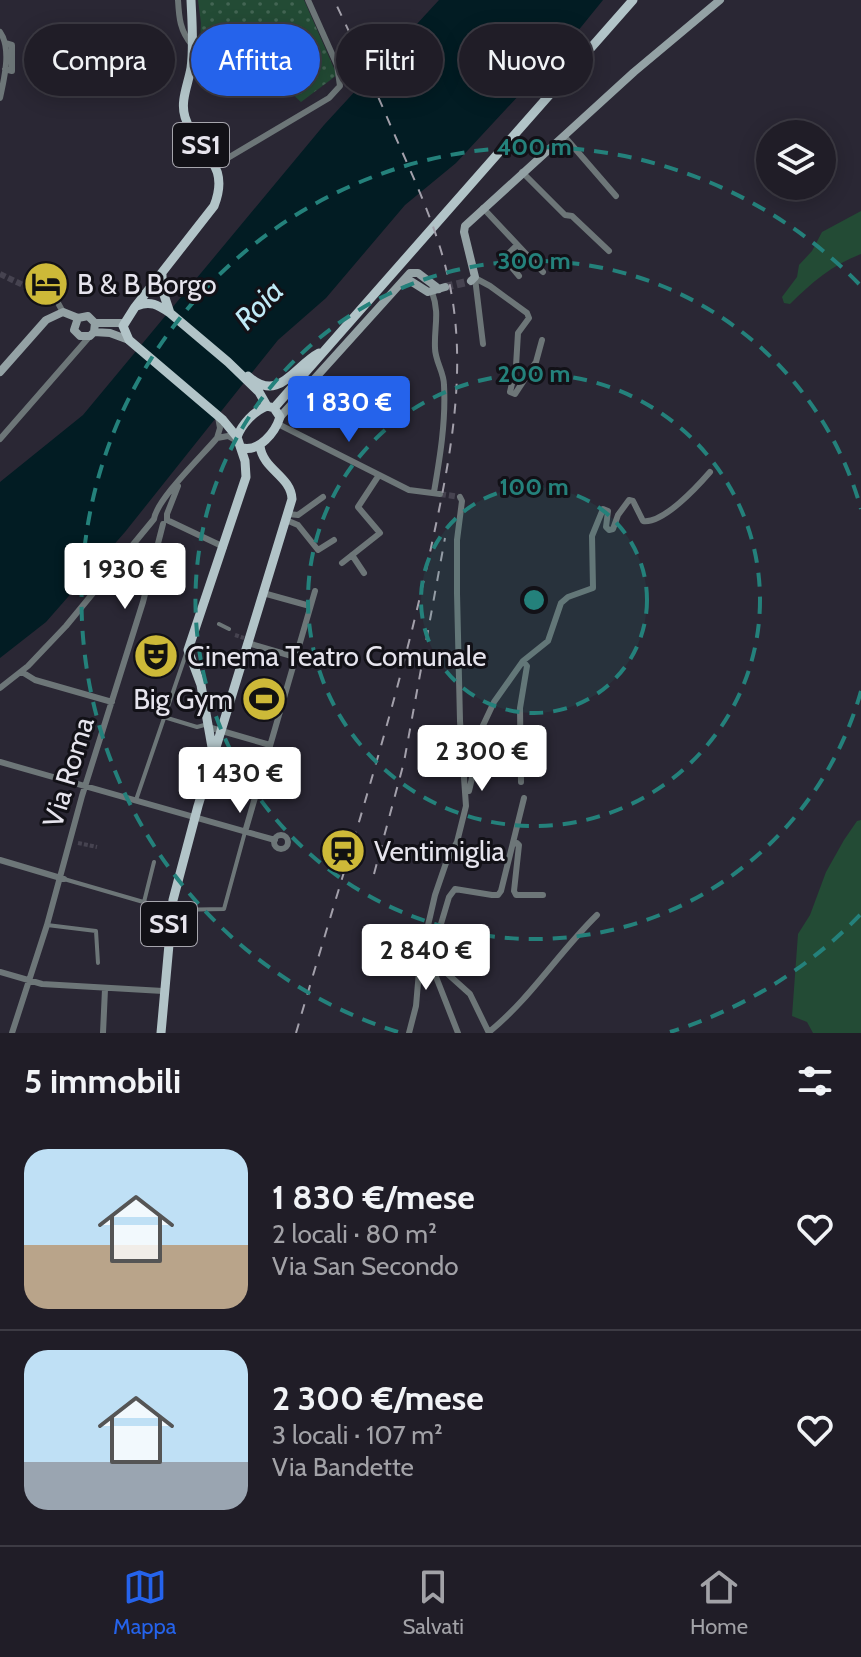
<!DOCTYPE html>
<html lang="it">
<meta charset="utf-8">
<style>
body{margin:0;font-family:Cabin,sans-serif;background:#2d2a33;color:#f1f3f6;height:100vh;display:flex;flex-direction:column;font-size:30px;white-space:nowrap}
*{box-sizing:border-box;margin:0}
p{font-size:26px;color:#a2a2a7}
.icon{flex:none;width:44px;height:44px;fill:none;stroke:currentColor;stroke-width:2;stroke-linecap:round;stroke-linejoin:round}
.map{position:relative;height:1033px;overflow:hidden}
.drawer{display:flex;flex-direction:column;background:#201d27;flex:1}
.drawer>*{flex:none}
.guide{position:absolute;left:24px;top:24px;width:814px;height:72px;display:flex;gap:16px}
.controls{position:absolute;left:756px;top:120px;display:grid;gap:16px}
.controls a{display:grid;place-items:center;width:80px;height:80px;border-radius:50%;background:#201d27;box-shadow:0 4px 20px #0003,0 0 0 2px #3d3b44;font-size:40px}
.price{position:absolute;translate:-50% -68px;padding:0 18px;border-radius:8px;background:#fff;color:#222;font-size:26px;line-height:52px;filter:drop-shadow(0 2px 4px #0008)}
.price::after{content:'';position:absolute;left:50%;top:48px;width:24px;height:18px;margin-left:-12px;background:inherit;clip-path:polygon(0 0,100% 0,50% 100%)}
.price.on{background:#2563eb;color:#fff}
ul{padding:0;list-style:none}
li{display:flex;align-items:center;gap:24px;height:200px;padding:0 24px}
li+li{border-top:2px solid #3d3b44}
li span{display:grid;place-items:center;flex:none;width:224px;height:160px;border-radius:24px;color:#555}
li>.icon{margin-inline-start:auto}
span .icon{width:96px;height:96px;fill:#fffc;stroke-width:1}
li b{font-size:34px}
h2{display:flex;justify-content:space-between;align-items:center;height:96px;padding:0 24px;font-size:34px}
.tag{padding:0 28px;border-radius:36px;background:#201d27;box-shadow:0 4px 20px #0003,0 0 0 2px #3d3b44;font-size:28px;line-height:72px}
.tag.on{background:#2563eb;color:#fff}
.tab-bar{display:flex;justify-content:space-around;align-items:center;height:112px;border-top:2px solid #3d3b44;background:#201d27;font-size:22px;color:#a2a2a7}
.tab-bar a{display:grid;justify-items:center;gap:4px}
.tab-bar .on{color:#2563eb}
.map>svg:first-child{display:block}
.grass{fill:#234b35}
.park{fill:url(#park-dots)}
.water{fill:#021c23}
.lines{fill:none;stroke-linecap:round;stroke-linejoin:round}
.pedestrian-tunnel{stroke:#464350;stroke-width:4;stroke-dasharray:4 2;stroke-linecap:butt}
.minor-tunnel{stroke:#464350;stroke-width:6;stroke-dasharray:6 3;stroke-linecap:butt}
.secondary-tunnel{stroke:#464350;stroke-width:8;stroke-dasharray:8 4;stroke-linecap:butt}
.pedestrian{stroke:#6d7678;stroke-width:4}
.minor{stroke:#6d7678;stroke-width:6}
.secondary{stroke:#94a2a5;stroke-width:8}
.primary{stroke:#b2c4c8;stroke-width:9}
.rail{stroke:#a3a0ab;stroke-width:2;stroke-dasharray:10 10;stroke-linecap:butt}
.ring{fill:none;stroke:#24817b;stroke-width:4;stroke-dasharray:14 10}
.labels{text-anchor:middle;stroke-width:6;stroke-linejoin:round;paint-order:stroke}
.shield{fill:#121117;stroke:#a6a5ad;stroke-width:2}
.shield-label{font-size:26px;font-weight:bold;fill:#e6e4ed}
.poi-label{font-size:28px;fill:#e6e4ed;stroke:#121117;text-anchor:start}
.street-label{font-size:28px;fill:#e6e4ed;stroke:#121117}
.water-label{font-size:30px;font-style:italic;fill:#bfeaf6;stroke:#121117}
.centre{fill:#24817b;stroke:#121117;stroke-width:4}
.ring-label{font-size:24px;text-anchor:middle;font-weight:bold;fill:#24817b;stroke:#121117;stroke-width:6;stroke-linejoin:round;paint-order:stroke}
</style>
<div class="map">
<svg width="861" height="1033" viewBox="0 0 861 1033">
<defs>
<pattern id="park-dots" width="8" height="8" patternUnits="userSpaceOnUse" patternTransform="scale(2)"><rect width="8" height="8" fill="#234b35"/><path d="M2 2h.1M6 6h.1" fill="none" stroke="#436553" stroke-width="1.8" stroke-linecap="round"/></pattern>
</defs>
<rect width="100%" height="100%" fill="#2a2734"/>
<!-- grass -->
<path class="grass" d="M861,211v43c-29,11 -50,29 -71,50l-6,-1 -2,-6 15,-20 2,-12 13,-14 10,-19z
M861,820v213h-48l-6,-11 -15,-6 6,-82 12,-19 16,-43 18,-32 13,-19z"/>
<!-- park -->
<path class="park" d="M198,0h106l33,75 -36,27 -49,-46 -17,15 -35,-23 1,-25z"/>
<!-- water -->
<path class="water" d="M439,0h164l-30,37 -117,126 -51,42 -79,93 -48,42 -153,192 -79,90 -46,36v-176l83,-67 241,-290z"/>
<g class="lines">
<!-- pedestrian-tunnel -->
<path class="pedestrian-tunnel" d="M235,635l9,3
M78,843l19,4"/>
<!-- minor-tunnel -->
<path class="minor-tunnel" d="M0,274l50,24
M440,494l20,3"/>
<!-- secondary-tunnel -->
<path class="secondary-tunnel" d="M445,287l26,-6"/>
<!-- pedestrian -->
<path class="pedestrian" d="M38,81l2,-4
M219,624l10,5
M164,717l33,10 11,-3
M262,772l31,9
M136,800l51,-149
M64,879l107,31 53,-1 21,-77
M144,902l10,-40
M47,925l49,6 2,32"/>
<!-- minor -->
<path class="minor" d="M178,0c1,18 2,31 14,45
M0,32c12,17 4,47 0,66
M5,43l7,2v26l-7,-2
M564,136l52,60
M216,165l113,-67 11,-12 -3,-21 -29,-65
M522,172l43,43 7,1 37,35
M483,208l60,64
M517,245l-13,13 15,18
M432,292c8,22 2,34 3,56 0,13 9,24 9,37 2,36 -4,72 -10,107
M50,298l8,5 5,9
M483,344l-8,-66 15,8 37,27 2,5 -11,15 -2,33 -6,26 5,2 21,-32 6,-22
M278,424l131,66 31,4
M217,438l11,-2 9,5
M0,439l90,-103
M288,514l10,1 25,-18
M167,520l57,27
M167,520v-6l11,-28
M286,520l12,5 20,25 16,-10
M352,555l12,18
M342,563l38,-30 -22,-26 21,-32
M263,593l47,13
M248,643l47,14
M22,672l13,8 77,22
M0,688l28,-22 38,-40 88,-107c3,-20 48,-63 63,-81l3,-10 -2,-11
M208,727l62,18
M0,762l275,78
M521,782l-1,-74 7,-42 -4,-5
M469,791l3,-13 -1,-27 23,-49 29,-41 25,-20 13,-38 7,-6 25,-9 -1,-52 11,-27 5,2 -2,16 3,3 4,-1 5,-14 11,-15 4,1 10,20c20,3 54,-34 67,-49
M245,832l70,-241
M274 842a7 7 0 1 1 14 0a7 7 0 1 1-14 0Z
M514,844l3,-1 2,2 -5,46 2,4h27
M0,860l64,19
M429,944v15l29,74
M0,972l42,12 121,7
M489,1032c42,-34 70,-80 108,-117
M12,1033l35,-108 35,-129 61,-194 20,-78
M103,1033l2,-44
M409,1033l7,-27 4,-46 15,-65 11,-32 11,-21 9,-36 -6,-85 -3,-128v-53l5,-39 -2,-4
M489,1033l-19,-39 -30,-27 -4,-8 -1,-15 14,-47 6,-8 37,6h6l3,-4 23,-93"/>
<!-- secondary -->
<path class="secondary" d="M404,281l5,-1 19,12 17,-5
M471,281l4,-4 -11,-45 1,-6 169,-154 86,-72
M78,318l-4,12 6,6h10l4,-4 1,-9
M95,323h29
M94,332l16,1 19,7
M0,372l46,-52 17,-8 15,6 10,-2 7,7
M280,417l130,-144h8l21,16"/>
<!-- primary -->
<path class="primary" d="M191,0c1,23 3,46 0,68 -3,17 -11,33 -6,49 11,37 47,44 29,89l-79,101 -12,19 6,14 94,80 14,17
M162,275v14l8,24 58,49 31,30 8,14
M137,306c13,-6 21,-1 33,7
M248,376c31,28 46,-10 71,-23
M274,408l359,-408
M213,753l-12,-68 -13,-35 58,-173 -1,-16 -8,-24c5,-13 17,-26 30,-31l7,2 6,9c-5,16 -21,35 -38,31
M161,1033l12,-133 25,-94 94,-307c-1,-23 -29,-29 -32,-53"/>
<!-- rail -->
<path class="rail" d="M374,874l30,-112 41,-224
M296,1033c47,-162 101,-324 136,-490 17,-78 33,-160 21,-240 -9,-59 -33,-111 -57,-165 -20,-46 -40,-93 -62,-138"/>
</g>
<!-- distance rings -->
<circle cx="534" cy="600" r="113" fill="#24817b" fill-opacity=".12"/>
<g class="ring">
<circle cx="534" cy="600" r="113"/>
<circle cx="534" cy="600" r="226"/>
<path d="M861 691A339 339 0 1 1 861 509"/>
<path d="M860 915A453 453 0 0 1 670 1032M398 1032A453 453 0 1 1 860 285"/>
</g>
<!-- icons -->
<defs>
<g id="hotel-disc" transform="scale(2.3)"><circle r="9.5" fill="#cdb938" stroke="#121117"/><path d="M-6-4.5h1.5V1H6V5H4.5V3h-9V5H-6ZM-4 0a1.8 1.8 0 1 1 3.6 0ZM.5 0V-2.5h3Q6-2.5 6 0Z" fill="#111"/></g>
<g id="theatre-disc" transform="scale(2.3)"><circle r="9.5" fill="#cdb938" stroke="#121117"/><path d="M-5-5.5Q0-4 5-5.5V0Q5 5 0 6Q-5 5-5 0ZM-3.3-2.5H-1v1.5H-3.3ZM1-2.5H3.3v1.5H1ZM-2.8 1Q0 5.5 2.8 1Z" fill="#111"/></g>
<g id="stadium-disc" transform="scale(2.3)"><circle r="9.5" fill="#cdb938" stroke="#121117"/><path d="M0-5a6.5 5 0 1 0 0 10a6.5 5 0 1 0 0-10ZM-3.5-1.8h7v3.6h-7Z" fill="#111"/></g>
<g id="station-disc" transform="scale(2.3)"><circle r="9.5" fill="#cdb938" stroke="#121117"/><path d="M-3-6H3Q5-6 5-4V2Q5 4 3 4L4.5 6H3L1.5 4h-3L-3 6H-4.5L-3 4Q-5 4-5 2V-4Q-5-6-3-6ZM-3.5-4v3h7v-3ZM-3.5 1v1.5H-2V1ZM2 1v1.5H3.5V1Z" fill="#111"/></g>
</defs>
<g fill-rule="evenodd">
<use href="#hotel-disc" x="46" y="284"/>
<use href="#theatre-disc" x="156" y="656"/>
<use href="#stadium-disc" x="264" y="699"/>
<use href="#station-disc" x="343" y="851"/>
</g>
<g class="labels">
<!-- shield labels -->
<g class="shield">
<rect x="173" y="123" width="56" height="44" rx="6"/>
<rect x="141" y="902" width="56" height="44" rx="6"/>
</g>
<g class="shield-label">
<text x="201" y="154">SS1</text>
<text x="169" y="933">SS1</text>
</g>
<!-- poi labels -->
<g class="poi-label">
<text x="77" y="294">B &amp; B Borgo</text>
<text x="187" y="666">Cinema Teatro Comunale</text>
<text x="233" y="709" text-anchor="end">Big Gym</text>
<text x="374" y="861">Ventimiglia</text>
</g>
<!-- street labels -->
<g class="street-label">
<text transform="translate(68 772) rotate(-73)" y="10">Via Roma</text>
</g>
<!-- water labels -->
<g class="water-label">
<text transform="translate(259 305) rotate(-46)" y="10">Roia</text>
</g>
</g>
<circle cx="534" cy="600" r="12" class="centre"/>
<g class="ring-label">
<text x="534" y="155">400 m</text>
<text x="534" y="269">300 m</text>
<text x="534" y="382">200 m</text>
<text x="534" y="495">100 m</text>
</g>
</svg>
<div class="controls">
<a><svg class="icon" aria-label="layers" viewBox="0 0 24 24"><path d="M12 4l9 5-9 5-9-5zM3 14l9 5 9-5"/></svg></a>
</div>
<b class="price on" style="left:349px;top:444px">1 830 €</b>
<b class="price" style="left:125px;top:611px">1 930 €</b>
<b class="price" style="left:482px;top:793px">2 300 €</b>
<b class="price" style="left:240px;top:815px">1 430 €</b>
<b class="price" style="left:426px;top:992px">2 840 €</b>
<div class="guide">
<a class="tag">Compra</a>
<a class="tag on">Affitta</a>
<a class="tag">Filtri</a>
<a class="tag">Nuovo</a>
</div>
</div>
<section class="drawer">
<h2>5 immobili<svg class="icon" aria-label="filters" viewBox="0 0 24 24"><path d="M4 7h16M4 17h16"/><circle cx="9" cy="7" r="2"/><circle cx="15" cy="17" r="2"/></svg></h2>
<ul>
<li><span style="background:linear-gradient(#bfe0f5 60%,#b9a48a 0)"><svg class="icon" aria-label="home" viewBox="0 0 24 24"><path d="M3 11l9-7 9 7M6 9v11h12V9"/></svg></span><div><b>1 830 €/mese</b><p>2 locali · 80 m²</p><p>Via San Secondo</p></div><svg class="icon" aria-label="heart" viewBox="0 0 24 24"><path d="M12 20l-8-8c-3-5 5-10 8-4 3-6 11-1 8 4z"/></svg></li>
<li><span style="background:linear-gradient(#bfe0f5 70%,#9aa5b1 0)"><svg class="icon" aria-label="home" viewBox="0 0 24 24"><path d="M3 11l9-7 9 7M6 9v11h12V9"/></svg></span><div><b>2 300 €/mese</b><p>3 locali · 107 m²</p><p>Via Bandette</p></div><svg class="icon" aria-label="heart" viewBox="0 0 24 24"><path d="M12 20l-8-8c-3-5 5-10 8-4 3-6 11-1 8 4z"/></svg></li>
</ul>
</section>
<nav class="tab-bar">
<a class="on"><svg class="icon" aria-label="map" viewBox="0 0 24 24"><path d="M3 6l6-2 6 2 6-2v14l-6 2-6-2-6 2zM9 4v14M15 6v14"/></svg>Mappa</a>
<a><svg class="icon" aria-label="saved" viewBox="0 0 24 24"><path d="M7 4h10v16l-5-4-5 4z"/></svg>Salvati</a>
<a><svg class="icon" aria-label="home" viewBox="0 0 24 24"><path d="M3 11l9-7 9 7M6 9v11h12V9"/></svg>Home</a>
</nav>
